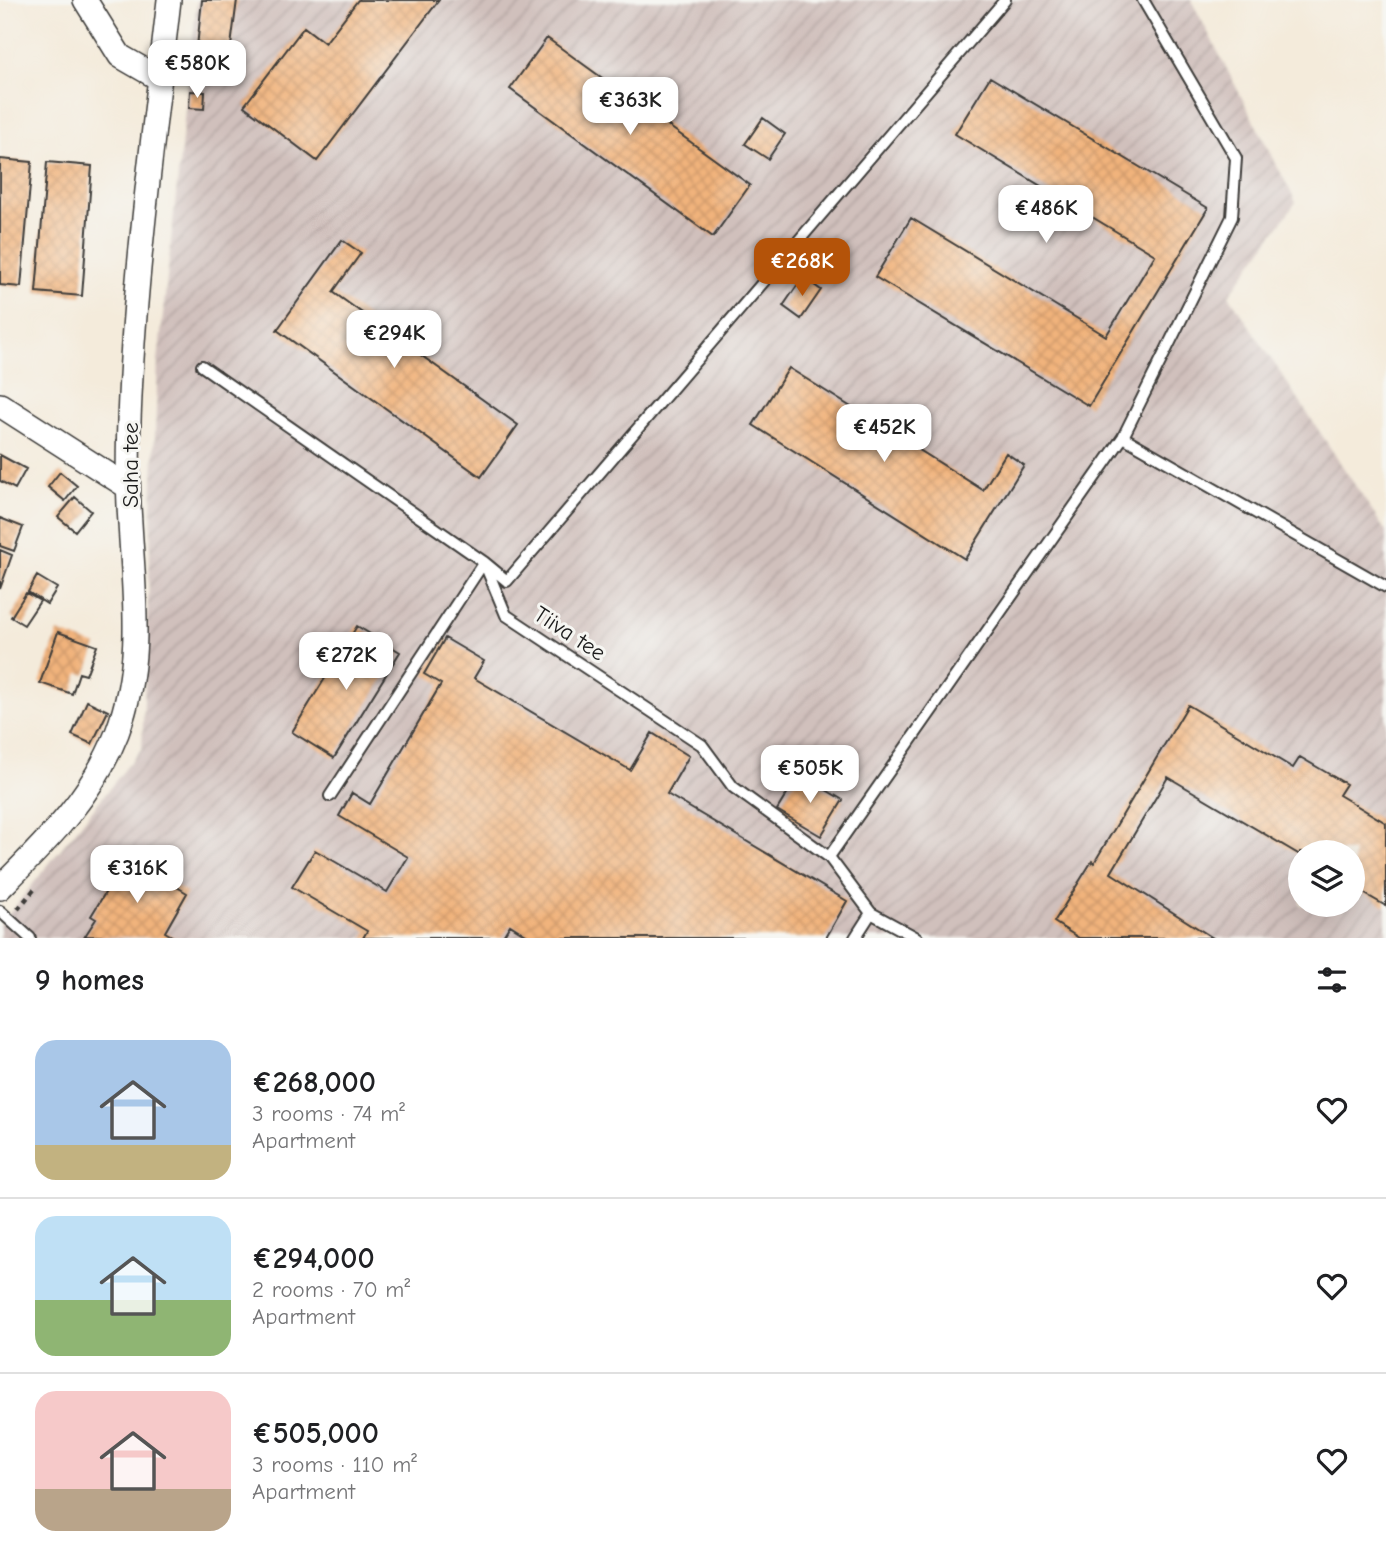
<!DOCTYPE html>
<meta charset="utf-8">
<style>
body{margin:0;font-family:"Comic Neue",sans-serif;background:#f6f6f6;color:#202124;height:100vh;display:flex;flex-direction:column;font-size:26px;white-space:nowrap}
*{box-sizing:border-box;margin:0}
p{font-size:23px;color:#757577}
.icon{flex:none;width:38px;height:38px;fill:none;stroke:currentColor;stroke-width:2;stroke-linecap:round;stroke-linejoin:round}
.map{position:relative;height:938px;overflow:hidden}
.details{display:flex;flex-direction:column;background:#fff;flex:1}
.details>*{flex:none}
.buttons{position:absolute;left:1288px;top:840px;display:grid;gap:14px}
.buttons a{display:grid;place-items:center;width:77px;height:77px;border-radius:50%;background:#fff;box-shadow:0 7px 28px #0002;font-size:35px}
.price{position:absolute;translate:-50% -60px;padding:0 16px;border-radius:14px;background:#fff;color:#222;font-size:23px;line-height:46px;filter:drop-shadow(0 2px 4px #0008)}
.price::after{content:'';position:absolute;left:50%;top:42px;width:21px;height:16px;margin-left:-10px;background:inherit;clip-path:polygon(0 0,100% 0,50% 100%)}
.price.current{background:#b45309;color:#fff}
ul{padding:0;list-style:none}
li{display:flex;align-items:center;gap:21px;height:175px;padding:0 35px}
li+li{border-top:2px solid #e0e0e0}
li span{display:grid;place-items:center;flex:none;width:196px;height:140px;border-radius:21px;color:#555}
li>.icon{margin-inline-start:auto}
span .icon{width:84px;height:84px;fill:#fffc;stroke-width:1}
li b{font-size:30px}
h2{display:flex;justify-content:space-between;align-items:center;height:84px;padding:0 35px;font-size:30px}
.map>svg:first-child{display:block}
.industrial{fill:url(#industrial-furrows);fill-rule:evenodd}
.building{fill:url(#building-cross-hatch)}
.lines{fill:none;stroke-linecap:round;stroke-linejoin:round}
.lane-casing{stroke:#3c3b39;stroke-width:14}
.street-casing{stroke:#3c3b39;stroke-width:26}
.path{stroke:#3c3b39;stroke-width:4.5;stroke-dasharray:5 5;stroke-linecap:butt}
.lane{stroke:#fff;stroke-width:10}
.street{stroke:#fff;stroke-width:23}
.labels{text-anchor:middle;stroke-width:6;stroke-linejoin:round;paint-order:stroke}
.street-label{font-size:23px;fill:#1c1c1c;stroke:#f6f6f2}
</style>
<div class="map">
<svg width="1386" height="938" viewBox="0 0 1386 938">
<defs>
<pattern id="industrial-furrows" width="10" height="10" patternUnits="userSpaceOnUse" patternTransform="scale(1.75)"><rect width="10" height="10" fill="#d0c0bc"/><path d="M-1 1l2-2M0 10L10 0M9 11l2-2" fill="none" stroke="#b2a4a1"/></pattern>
<pattern id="building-cross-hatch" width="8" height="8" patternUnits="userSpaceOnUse" patternTransform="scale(1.75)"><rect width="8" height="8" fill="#f1b37c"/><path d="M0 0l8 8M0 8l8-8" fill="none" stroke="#ce996b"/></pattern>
</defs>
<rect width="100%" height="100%" fill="#f6f6f2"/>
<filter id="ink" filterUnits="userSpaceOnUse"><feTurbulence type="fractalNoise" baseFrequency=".0143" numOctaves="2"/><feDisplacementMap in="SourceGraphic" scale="14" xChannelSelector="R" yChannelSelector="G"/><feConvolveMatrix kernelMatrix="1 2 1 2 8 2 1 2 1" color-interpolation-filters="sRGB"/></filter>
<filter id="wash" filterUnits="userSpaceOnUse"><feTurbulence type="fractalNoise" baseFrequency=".00686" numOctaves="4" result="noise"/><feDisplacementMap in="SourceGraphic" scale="28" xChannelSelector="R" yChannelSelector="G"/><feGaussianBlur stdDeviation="1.57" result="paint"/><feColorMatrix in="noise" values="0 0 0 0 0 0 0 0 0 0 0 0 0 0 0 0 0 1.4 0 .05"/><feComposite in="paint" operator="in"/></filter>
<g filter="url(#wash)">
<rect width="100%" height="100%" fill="#f4ebdb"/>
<!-- industrial -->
<path class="industrial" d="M197,0h994l105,202 -67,93 157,237v406h-1386v-13l142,-177 16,-387zM1300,852h53v53h-53z"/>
<g id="blocks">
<!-- building -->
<path class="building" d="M202,0h35l-9,69 -33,-3z
M358,0h81l-122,161 -73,-55 60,-79 21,16z
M547,38l203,147 -37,52 -203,-148z
M990,77l218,131 -119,198 -214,-129 36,-59 195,118 49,-81 -200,-121z
M190,91l15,1 -1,17 -15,-1z
M763,118l22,16 -17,25 -23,-15z
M0,159l32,3 -11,125 -21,-2z
M47,162l45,4 -10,130 -46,-4z
M342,240l19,13 -28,39 185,133 -37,52 -204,-147z
M803,277l18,13 -20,29 -18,-13z
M789,368l194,122 23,-37 18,12 -59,94 -212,-134z
M0,455l26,14 -11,20 -15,-8z
M60,472l17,14 -12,15 -17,-14z
M75,497l16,14 -16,20 -17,-14z
M0,518l23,9 -9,24 -14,-5z
M0,550l12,5 -12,34z
M37,576l20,12 -10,16 -19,-12z
M26,593l14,8 -16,24 -13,-8z
M357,626l43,26 -66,106 -42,-26z
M58,632l39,14 -11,29 -7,-2 -7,21 -32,-11z
M445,638l39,23 -10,17 156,92 22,-37 37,23 -22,38 180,107 -21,37h-295l-21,-13 -8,13h-139l4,-7 -75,-44 23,-37 72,42 21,-35 -69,-41 13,-23 18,11 71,-120 -17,-10z
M87,701l21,10 -16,33 -20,-9z
M1188,705l105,63 7,-11 46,27 -7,11 47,28v83l-33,-19v-35h-53v3l-132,-78 -57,96 102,65h-134l-25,-16 38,-61 2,2z
M799,774l44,26 -22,36 -44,-26z
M127,857l60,36 -22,39 10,6 -90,-2 11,-17 -5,-3z"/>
</g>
</g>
<g filter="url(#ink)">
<use href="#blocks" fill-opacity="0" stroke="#3c3b39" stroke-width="2"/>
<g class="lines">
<!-- lane casing -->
<g class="lane-casing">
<path id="lane" d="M202,366l282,196 22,53 196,130 31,42 96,70 42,56 46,25
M1123,437l263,150
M330,796l154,-234 23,19 498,-581
M829,857l294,-420 109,-220 4,-59 -93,-158
M0,911l30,27
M855,938l16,-25"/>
</g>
<!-- street casing -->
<g class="street-casing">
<path id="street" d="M85,0l35,56 40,23
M0,405l128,82
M0,888c48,-48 92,-91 117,-155 27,-72 17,-136 13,-210 -3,-42 -2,-85 0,-127 6,-133 24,-264 39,-396"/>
</g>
<!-- path -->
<path class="path" d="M18,909l19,-23"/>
<!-- lane -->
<use href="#lane" class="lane"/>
<!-- street -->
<use href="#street" class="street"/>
</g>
</g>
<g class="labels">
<!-- street labels -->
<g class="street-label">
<text transform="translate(130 465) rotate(-90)" y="8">Saha tee</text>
<text transform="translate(570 633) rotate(33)" y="8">Tiiva tee</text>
</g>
</g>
</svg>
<div class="buttons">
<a><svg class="icon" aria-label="layers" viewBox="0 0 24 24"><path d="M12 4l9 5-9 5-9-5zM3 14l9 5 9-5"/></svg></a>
</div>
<b class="price" style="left:197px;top:100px">€580K</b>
<b class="price" style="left:630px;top:137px">€363K</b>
<b class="price" style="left:1046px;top:245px">€486K</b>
<b class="price current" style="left:802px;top:298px">€268K</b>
<b class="price" style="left:394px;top:370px">€294K</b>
<b class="price" style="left:884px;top:464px">€452K</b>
<b class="price" style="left:346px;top:692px">€272K</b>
<b class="price" style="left:810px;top:805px">€505K</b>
<b class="price" style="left:137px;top:905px">€316K</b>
</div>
<section class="details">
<h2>9 homes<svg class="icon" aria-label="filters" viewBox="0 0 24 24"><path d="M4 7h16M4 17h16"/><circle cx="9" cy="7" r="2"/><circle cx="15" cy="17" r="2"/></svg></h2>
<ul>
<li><span style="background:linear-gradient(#a9c7e8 75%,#c2b280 0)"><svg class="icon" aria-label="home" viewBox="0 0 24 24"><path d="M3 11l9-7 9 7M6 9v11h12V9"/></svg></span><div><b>€268,000</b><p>3 rooms · 74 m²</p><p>Apartment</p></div><svg class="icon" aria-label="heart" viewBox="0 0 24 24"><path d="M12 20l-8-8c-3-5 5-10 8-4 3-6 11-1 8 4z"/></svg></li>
<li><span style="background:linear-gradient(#bfe0f5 60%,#8fb573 0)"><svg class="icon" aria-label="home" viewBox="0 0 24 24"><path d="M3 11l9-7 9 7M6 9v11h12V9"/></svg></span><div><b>€294,000</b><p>2 rooms · 70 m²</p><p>Apartment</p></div><svg class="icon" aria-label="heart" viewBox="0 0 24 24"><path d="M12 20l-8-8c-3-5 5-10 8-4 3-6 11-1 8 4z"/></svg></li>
<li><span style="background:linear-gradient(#f6c9c9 70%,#b9a48a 0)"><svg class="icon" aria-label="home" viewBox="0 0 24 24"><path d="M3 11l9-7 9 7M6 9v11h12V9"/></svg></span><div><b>€505,000</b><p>3 rooms · 110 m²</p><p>Apartment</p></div><svg class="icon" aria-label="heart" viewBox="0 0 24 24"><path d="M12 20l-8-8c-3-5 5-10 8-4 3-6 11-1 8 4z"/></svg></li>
</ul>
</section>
